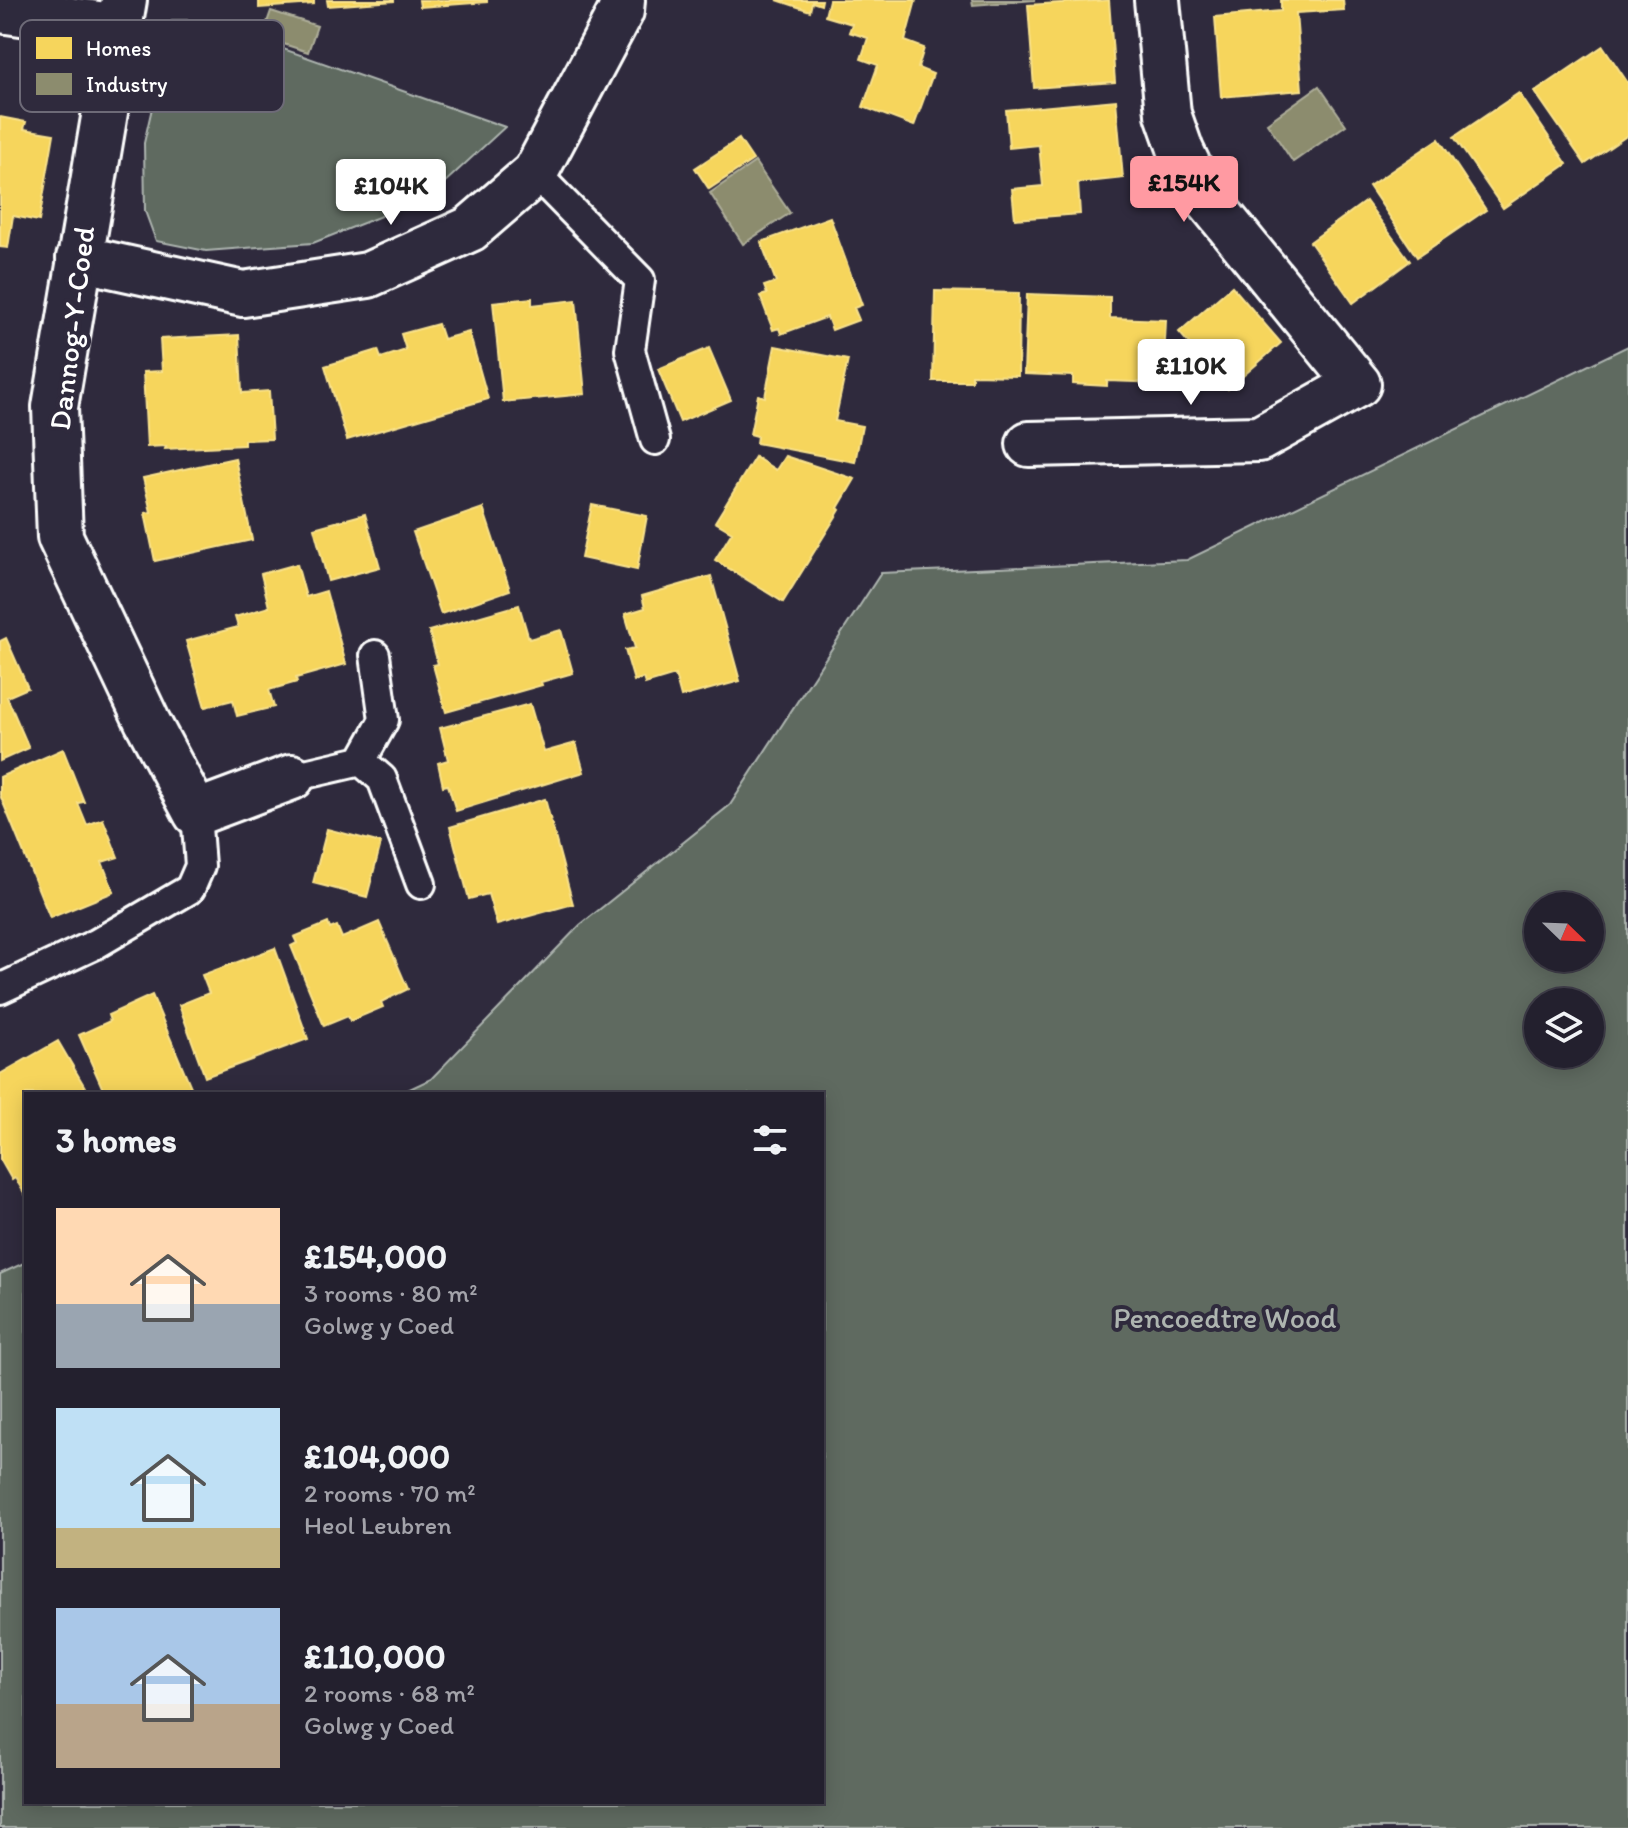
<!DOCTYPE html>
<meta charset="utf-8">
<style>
body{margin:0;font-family:Itim,sans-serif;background:#2b2836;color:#f1f3f6;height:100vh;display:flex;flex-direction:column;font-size:30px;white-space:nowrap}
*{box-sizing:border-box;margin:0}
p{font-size:26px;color:#a3a3aa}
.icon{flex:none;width:44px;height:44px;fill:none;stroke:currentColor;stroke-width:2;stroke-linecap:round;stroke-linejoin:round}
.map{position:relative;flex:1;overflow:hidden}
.sheet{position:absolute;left:24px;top:1092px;width:800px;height:712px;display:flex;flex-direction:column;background:#23202e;border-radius:0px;box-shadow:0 4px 20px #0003,0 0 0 2px #403e4a}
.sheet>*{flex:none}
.needle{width:52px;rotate:113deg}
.buttons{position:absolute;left:1524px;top:892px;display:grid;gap:16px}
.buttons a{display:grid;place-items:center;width:80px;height:80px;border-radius:50%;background:#23202e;box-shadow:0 4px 20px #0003,0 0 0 2px #403e4a;font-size:40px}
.price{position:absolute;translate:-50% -68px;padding:0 18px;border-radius:8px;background:#fff;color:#222;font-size:26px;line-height:52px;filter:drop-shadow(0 2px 4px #0008)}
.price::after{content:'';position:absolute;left:50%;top:48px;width:24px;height:18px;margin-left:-12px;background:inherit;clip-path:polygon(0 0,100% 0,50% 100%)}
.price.current{background:#ff9aa2;color:#111}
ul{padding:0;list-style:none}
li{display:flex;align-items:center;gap:24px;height:200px;padding:0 32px}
li span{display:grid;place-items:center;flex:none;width:224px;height:160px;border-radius:0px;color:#555}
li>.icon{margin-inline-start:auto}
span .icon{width:96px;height:96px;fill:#fffc;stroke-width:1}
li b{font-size:34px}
h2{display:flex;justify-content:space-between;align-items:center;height:96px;padding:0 32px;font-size:34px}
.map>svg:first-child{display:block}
.green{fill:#5e6b61;stroke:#aeb5b0;stroke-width:2;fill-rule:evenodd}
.homes{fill:#f6d55c;stroke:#f9e28d;stroke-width:2}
.industry{fill:#8c8c6e;stroke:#aeae9a;stroke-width:2}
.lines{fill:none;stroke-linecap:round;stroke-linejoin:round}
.service-casing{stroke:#fff;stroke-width:34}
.minor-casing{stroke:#fff;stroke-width:50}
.service{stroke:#2f2a3d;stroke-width:28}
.minor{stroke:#2f2a3d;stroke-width:44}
.labels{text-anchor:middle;stroke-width:8;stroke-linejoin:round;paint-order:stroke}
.street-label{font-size:30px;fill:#fff;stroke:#2f2a3d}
.park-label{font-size:30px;fill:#aeb5b0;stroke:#2f2a3d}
.key{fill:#2f2a3d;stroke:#6d6a77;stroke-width:2}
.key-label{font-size:22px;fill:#fff}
</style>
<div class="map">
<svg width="1628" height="1828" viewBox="0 0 1628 1828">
<rect width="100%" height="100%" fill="#2f2a3d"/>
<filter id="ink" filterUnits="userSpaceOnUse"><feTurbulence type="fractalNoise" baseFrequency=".0125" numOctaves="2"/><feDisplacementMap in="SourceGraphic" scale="16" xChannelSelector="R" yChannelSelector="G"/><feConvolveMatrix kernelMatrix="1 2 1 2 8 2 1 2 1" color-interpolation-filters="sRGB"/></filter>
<g filter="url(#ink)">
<!-- green -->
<path class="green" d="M172,20h29l304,107 -76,70 -116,46 -107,8 -50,-10 -11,-30 -1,-68z
M1628,346v1482h-1628v-554l26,-12v540h796v-708h-423l32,-15 149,-154 150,-120 151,-232 306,-13zM1590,906v52h-52v-52zM1590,1002v52h-52v-52z"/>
<!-- homes -->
<path class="homes" d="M259,0h55v4l-55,4z
M327,0h67v1l-66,5z
M419,0h68v2l-67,5z
M777,0h45l-1,5 -9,-3 -2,9z
M829,0h87l-11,41 19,7 -6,20 15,6 -19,52 -51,-19 15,-42 -17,-6 7,-21 -19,-6 3,-8 -27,-8z
M1109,0l6,82 -81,6 -6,-83z
M1281,0h62l1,10 -48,3 6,77 -81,7 -6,-80 66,-6z
M1603,46l25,37v52l-43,29 -50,-72z
M1519,93l48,71 -64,44 -49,-71z
M1116,100l7,78 -45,5 2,31 -65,5 -3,-30 31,-3 -4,-41 -30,3 -3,-38z
M0,117l26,5 -2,7 30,5 -15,87 -26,-5 -5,32 -8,-1z
M739,139l14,21 -44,29 -14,-21z
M1439,139l47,71 -69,47 -48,-71z
M1366,201l44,60 -57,42 -43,-61z
M830,217l32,88 -8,3 5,12 -27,10 -5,-13 -46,17 -2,-6 -6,2 -13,-34 7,-2 -3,-8 12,-4 -15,-40z
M1232,286l49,57 -53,46 -49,-57z
M935,291l84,2 -1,83 -46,-1v6h-39z
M1027,294l83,3v21l56,2 -3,63 -56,-2v5l-34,-2v-8l-49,-2z
M532,298v7l44,-5 9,94 -82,8 -10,-100z
M438,324l5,15 26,-7 19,67 -141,41 -22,-74 53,-16 3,8 25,-8 -5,-16z
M239,335l3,58 27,-2 3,48 -28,1v5l-79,4 1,-3 -19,1 -4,-75 19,-1 -2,-32z
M775,346l73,14 -13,61 27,5 -7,36 -99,-19 1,-7 -7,-2 8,-39 7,2z
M709,348l22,52 -51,22 -22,-53z
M785,456l70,23 -17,29 2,2 -57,92 -68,-42 17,-28 -17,-10 40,-65 21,13z
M235,458l17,82 -97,21 -10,-48 6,-1 -8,-34z
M592,505l55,11 -10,54 -56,-12z
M483,508l27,82 -69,24 -28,-82z
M365,514l15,53 -52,14 -14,-53z
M297,564l9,33 20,-6 20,73 -50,14 1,4 -28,8 5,17 -37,9 -4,-16 -28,7 -19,-66 52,-14 -3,-10 34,-10 -8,-33z
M711,576l29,105 -59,16 -6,-22 -30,9 -2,-6 -9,3 -9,-31 10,-2 -10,-34 20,-6 -3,-12z
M519,605l10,34 32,-9 12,43 -32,9 1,3 -96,27 -13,-47 5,-1 -9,-33z
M6,638l22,50 -21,9 22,51 -29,13v-120z
M530,704l14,48 32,-9 8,29 -128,39 -8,-26 -5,1 -5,-23 10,-3 -8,-32z
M63,749l21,53 -6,1 9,22 16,-6 15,38 -16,5 12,30 -64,26 -50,-123v-18z
M545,799l28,105 -76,21 -9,-31 -19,5 -19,-72z
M327,829l54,14 -14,54 -54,-14z
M379,922l29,67 -27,13 2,5 -33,14 -2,-5 -24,10 -33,-80 6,-3 -3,-6 34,-14 2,6 7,-3 5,12z
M275,948l33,91 -103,38 -26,-72 30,-12 -7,-18z
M152,995l42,99h-89l-26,-59 31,-14 -2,-6z
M58,1041l31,53h-63v102l-11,-18 -3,2 -12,-21v-85z"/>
<!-- industry -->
<path class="industry" d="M972,0h63l-62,5z
M271,11l46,15 -9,26 -46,-15z
M1319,86l27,39 -53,37 -26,-39z
M755,162l35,51 -47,31 -33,-51z"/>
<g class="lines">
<!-- service casing -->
<g class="service-casing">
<path id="service" d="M535,173l105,107 -10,70 25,90
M361,761l23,-41 -9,-65
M292,777l69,-16 21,18 39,105
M0,989l96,-45 94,-55 10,-23 -4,-53"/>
</g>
<!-- minor casing -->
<g class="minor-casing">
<path id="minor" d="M124,0l-69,407 5,130 87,184 49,92 96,-36
M0,10l119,17
M79,258l164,36 125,-19 102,-46 65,-56 86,-162 1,-11
M1029,444l230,-5 99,-55 -159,-195 -18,-38 -13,-37 -11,-114"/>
</g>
<!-- service -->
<use href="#service" class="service"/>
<!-- minor -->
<use href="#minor" class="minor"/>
</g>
</g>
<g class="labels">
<!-- street labels -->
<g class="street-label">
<text transform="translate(72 328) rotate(-83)" y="10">Dannog-Y-Coed</text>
</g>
<!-- park labels -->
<g class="park-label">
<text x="1225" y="1328">Pencoedtre Wood</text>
</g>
</g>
<!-- legend -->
<rect x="20" y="20" width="264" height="92" rx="12" class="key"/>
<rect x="36" y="37" width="36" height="22" fill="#f6d55c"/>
<rect x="36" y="73" width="36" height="22" fill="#8c8c6e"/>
<g class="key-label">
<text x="86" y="56">Homes</text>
<text x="86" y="92">Industry</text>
</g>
</svg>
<div class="buttons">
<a><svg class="needle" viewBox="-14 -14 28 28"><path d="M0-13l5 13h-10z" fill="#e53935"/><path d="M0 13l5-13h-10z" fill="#a3a3aa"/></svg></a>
<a><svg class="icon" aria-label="layers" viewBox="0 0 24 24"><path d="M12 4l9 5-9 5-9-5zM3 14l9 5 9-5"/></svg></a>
</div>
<b class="price current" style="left:1184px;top:224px">£154K</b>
<b class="price" style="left:391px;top:227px">£104K</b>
<b class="price" style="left:1191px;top:407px">£110K</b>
<section class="sheet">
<h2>3 homes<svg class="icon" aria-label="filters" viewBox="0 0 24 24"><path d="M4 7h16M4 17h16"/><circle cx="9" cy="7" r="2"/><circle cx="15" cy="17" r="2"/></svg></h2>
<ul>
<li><span style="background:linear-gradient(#ffd9b3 60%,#9aa5b1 0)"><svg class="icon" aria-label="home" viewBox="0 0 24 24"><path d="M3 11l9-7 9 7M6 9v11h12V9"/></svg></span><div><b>£154,000</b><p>3 rooms · 80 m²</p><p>Golwg y Coed</p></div></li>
<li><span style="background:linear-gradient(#bfe0f5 75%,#c2b280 0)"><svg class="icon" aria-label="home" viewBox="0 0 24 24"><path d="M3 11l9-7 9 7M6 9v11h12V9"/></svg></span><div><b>£104,000</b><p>2 rooms · 70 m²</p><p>Heol Leubren</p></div></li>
<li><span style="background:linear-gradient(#a9c7e8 60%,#b9a48a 0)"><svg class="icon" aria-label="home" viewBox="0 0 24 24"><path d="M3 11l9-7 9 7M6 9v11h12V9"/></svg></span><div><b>£110,000</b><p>2 rooms · 68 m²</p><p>Golwg y Coed</p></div></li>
</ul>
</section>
</div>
